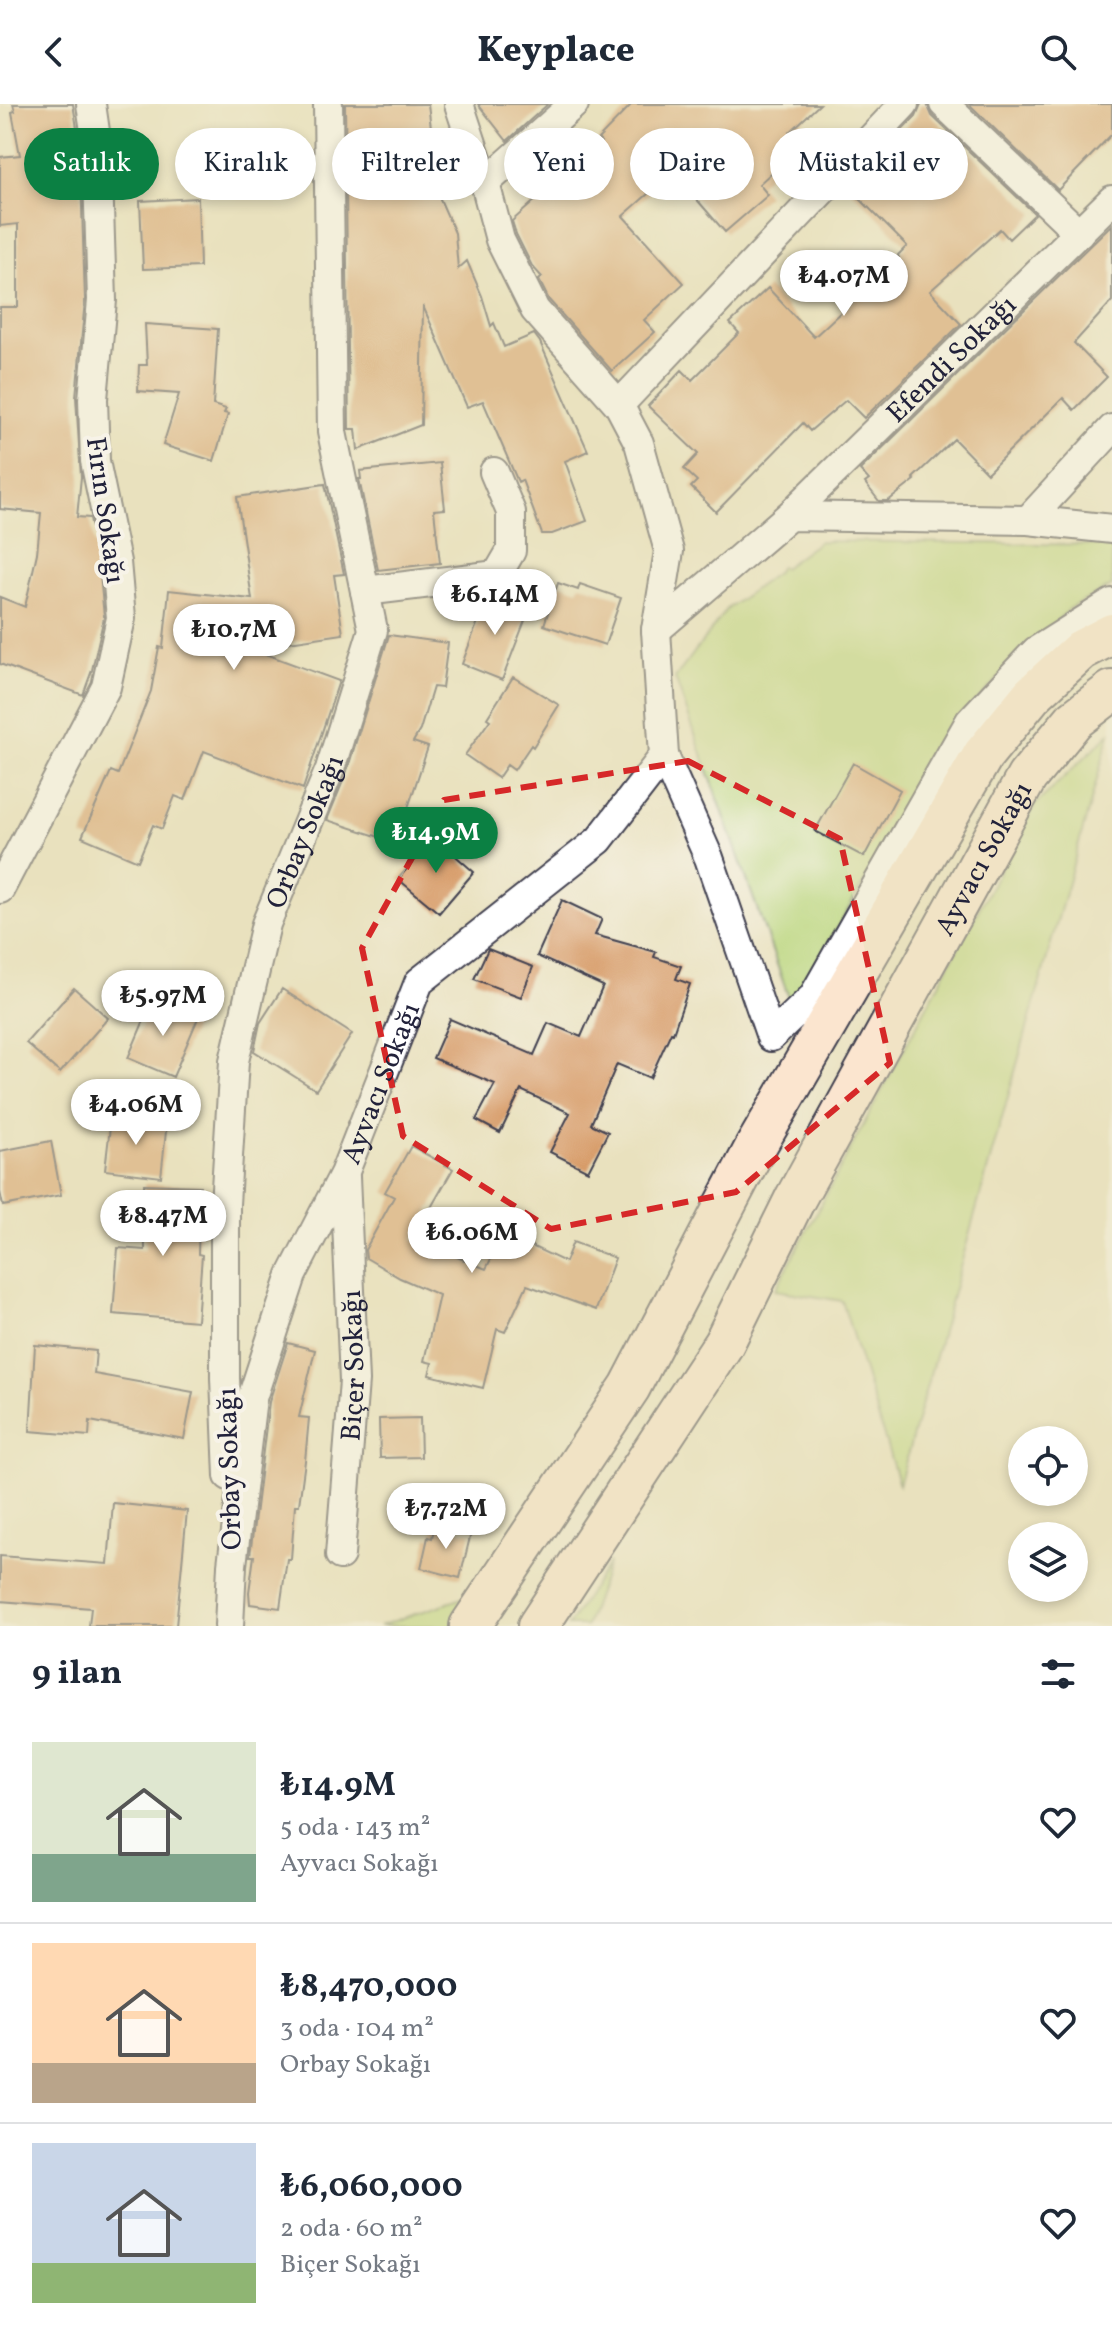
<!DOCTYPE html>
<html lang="tr">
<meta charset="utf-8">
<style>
body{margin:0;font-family:Vollkorn,serif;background:#f6f6f7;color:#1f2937;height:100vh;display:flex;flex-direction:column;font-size:30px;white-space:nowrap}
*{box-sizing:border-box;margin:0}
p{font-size:26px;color:#747a83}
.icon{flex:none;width:44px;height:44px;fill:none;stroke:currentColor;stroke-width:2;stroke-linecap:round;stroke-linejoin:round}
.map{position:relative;height:1522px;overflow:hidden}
.side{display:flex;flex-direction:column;background:#fff;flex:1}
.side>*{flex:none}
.hud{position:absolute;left:24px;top:24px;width:1064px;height:72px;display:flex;gap:16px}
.buttons{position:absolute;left:1008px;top:1322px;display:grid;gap:16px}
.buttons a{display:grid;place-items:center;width:80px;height:80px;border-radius:50%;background:#fff;box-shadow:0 4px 12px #0003;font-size:40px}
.price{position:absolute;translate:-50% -68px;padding:0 18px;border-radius:28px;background:#fff;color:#222;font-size:26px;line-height:52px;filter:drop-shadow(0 2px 4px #0008)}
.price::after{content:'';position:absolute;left:50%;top:48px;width:24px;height:18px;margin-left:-12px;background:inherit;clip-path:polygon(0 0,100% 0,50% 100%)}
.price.on{background:#0b8043;color:#fff}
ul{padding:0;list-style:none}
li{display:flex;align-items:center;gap:24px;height:200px;padding:0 32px}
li+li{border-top:2px solid #e0e1e3}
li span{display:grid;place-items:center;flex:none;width:224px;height:160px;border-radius:0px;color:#555}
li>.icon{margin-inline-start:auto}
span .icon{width:96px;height:96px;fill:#fffc;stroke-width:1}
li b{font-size:34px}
h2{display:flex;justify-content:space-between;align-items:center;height:96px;padding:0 32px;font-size:34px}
.pill{padding:0 28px;border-radius:36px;background:#fff;box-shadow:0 4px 12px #0003;font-size:28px;line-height:72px}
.pill.on{background:#0b8043;color:#fff}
header{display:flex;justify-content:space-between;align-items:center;height:104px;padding:0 32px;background:#fff;font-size:36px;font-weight:800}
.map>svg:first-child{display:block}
.green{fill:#b9d67c;stroke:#6e7c5c;stroke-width:2}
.building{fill:#d69864}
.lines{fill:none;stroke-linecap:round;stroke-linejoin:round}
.street-casing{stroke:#403f4f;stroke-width:32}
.secondary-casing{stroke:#403f4f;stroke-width:44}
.street{stroke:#fff;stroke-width:28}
.secondary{stroke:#fbe5cf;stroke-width:40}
.marked{fill:none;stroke:#d62828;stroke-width:6;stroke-dasharray:16 10;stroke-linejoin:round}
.labels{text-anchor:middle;stroke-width:8;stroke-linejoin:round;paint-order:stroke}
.street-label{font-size:28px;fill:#22223b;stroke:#f7f3e8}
</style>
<header><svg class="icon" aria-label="back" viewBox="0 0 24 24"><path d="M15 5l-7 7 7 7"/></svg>Keyplace<svg class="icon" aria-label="search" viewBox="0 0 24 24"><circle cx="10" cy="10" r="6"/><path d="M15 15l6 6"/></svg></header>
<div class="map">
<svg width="1112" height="1522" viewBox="0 0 1112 1522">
<rect width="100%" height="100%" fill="#f7f3e8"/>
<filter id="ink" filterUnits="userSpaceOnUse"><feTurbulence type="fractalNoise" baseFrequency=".0125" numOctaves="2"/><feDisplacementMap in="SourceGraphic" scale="16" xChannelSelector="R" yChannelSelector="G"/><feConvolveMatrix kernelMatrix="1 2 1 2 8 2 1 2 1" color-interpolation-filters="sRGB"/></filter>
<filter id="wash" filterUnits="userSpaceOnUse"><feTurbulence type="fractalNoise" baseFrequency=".006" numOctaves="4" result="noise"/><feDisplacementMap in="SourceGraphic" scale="32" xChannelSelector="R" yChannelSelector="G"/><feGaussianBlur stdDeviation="1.8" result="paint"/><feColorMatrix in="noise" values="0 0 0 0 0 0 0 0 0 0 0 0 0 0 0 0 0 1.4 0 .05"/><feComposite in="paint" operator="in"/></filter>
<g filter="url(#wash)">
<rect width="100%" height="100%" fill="#e9e1be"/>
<!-- green -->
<path class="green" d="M820,437l292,4v41l-42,22 -109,108 -161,276 -11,6 -114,-320 52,-69 49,-36 4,-7 3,2z
M1110,629l-211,752 -57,-184 -67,-11 259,-484z
M609,1458l-23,64h-18z
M471,1491l-20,31h-72z"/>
<g id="blocks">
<!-- building -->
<path class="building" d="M13,0h60l7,42 5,154 -9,97 5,80 -4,40 13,1 9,46 5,53 -12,53 -9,25 -83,-31v-67l25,10 12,-54 4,-40 -41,-4v-202h18v-83l-18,2v-69l20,-2 -8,-43 3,-1z
M345,0h83l12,95 15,34 3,36 9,-8 15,35 9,30 3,-3 10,24 30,-13 6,8 48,109 -23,10 22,60 -35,13h-10l-20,-54 -4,2 -35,-81 -16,6 -44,-101 -2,119 -63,25 -2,-21h-7z
M478,0h70l-41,37z
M632,0h188l-30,28 12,13 -43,39 9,11 -43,37 -52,-60 -50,44 61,67 -40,37 11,12 -43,39 -63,-71 -10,-20 3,-3 -10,-11 -16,-32 -4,-13 89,-79 -3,-3z
M921,0h6l5,12 103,98 -26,25 -9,-10 -70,62 31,33 -97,94 -18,-18 -36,31 -7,-8 -87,89 -25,-25 6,-6 -13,-12 14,-15 -50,-48 34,-36 10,10 47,-47 -9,-10 38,-35 46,49 85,-79 -1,-3 9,-9 -56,-56 40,-39 -4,-5 29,-30z
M969,0h143v30l-54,56z
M198,94l2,69 -57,2 -3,-68z
M1112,120v77l-38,42 33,34 -33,33 -11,-12 -76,75 -33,-34 -41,39 2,2 -27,21h-9l-14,-18 4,-3 -9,-10z
M145,220l73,5 -5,76 13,4 -2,4 4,1 -14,47 -51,-16 16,-51 -41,-3 1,-26h8z
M440,359l5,46 -11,1 6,53 -62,7 -19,-91h2l-1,-8z
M325,380l19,90 -10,1 9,59 -94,14 90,33 -36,108 -99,-38 -19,49 -10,-4 -13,33 -9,-4 -15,36 -56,-24 29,-66 7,3 33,-83 8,-44 4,1 6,-58 83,9 -15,-102z
M558,479l20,7 2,-6 41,14 -16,47 -61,-20z
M488,491l41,15 -27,70 -40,-16z
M389,531l59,8 -6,45 -9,-1 -13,43 -7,12 15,5 -22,67 16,14 -3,22 -92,-30 19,-46z
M513,573l46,28 -26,42 -2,-2 -17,25 -7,-5 -9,13 -33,-23 25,-35 -3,-2z
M853,659l47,27 -36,67 -49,-26z
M434,733l40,35 -35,41 -41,-34z
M562,796l40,19 -7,16 61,17 -2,5 27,9 -5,13 14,5 -17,49 -2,-1 -21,46 -33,-14 -26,60 17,8 -20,39 -38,-19 20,-39 -49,-23 -21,43 -24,-13 19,-36 -62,-26 17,-39 84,36 14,-32 33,14 22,-51 -66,-30z
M488,845l45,18 -12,30 -47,-18z
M74,884l34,30 -48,55 -34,-30z
M282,885l70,45 -36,56 -62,-39 6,-28z
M153,895l45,19 -25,59 -45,-19z
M115,1012l52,6 -6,55 -56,-7 5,-43h4z
M51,1037l10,54 -58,11 -3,-14v-41z
M411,1042l42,23 -40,70 73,30 18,-36 61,29 8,-20 42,16 -19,52 -69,-25 -22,47 -8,-3 -14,59 -54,-13 3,-12 -8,-2 15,-66 -39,-17 -34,-20 -1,-8 29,-53 -9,-5z
M144,1080l56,2 -2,68 4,1 -5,66 -84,-7 5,-66 27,2z
M288,1239l27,7 -16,67 10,1 -4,43 -6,44h-4l-4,54h-4l-7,49 -30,-4 -1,-12 5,-36h-4l19,-154z
M35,1241l61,6 -2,23 99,18 -9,47 -94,-18 -1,15 -59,-5z
M420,1314l1,39 -41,1 -1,-39z
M113,1399l74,8 -11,115h-87l2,-18 -91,-7v-45l108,8z
M435,1420l36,9 -11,45 -39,-10 7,-31 4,1z"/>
</g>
</g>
<g filter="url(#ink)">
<use href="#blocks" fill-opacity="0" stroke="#403f4f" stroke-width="2"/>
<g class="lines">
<!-- street casing -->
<g class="street-casing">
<g id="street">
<path d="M944,0l135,129"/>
<path d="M485,79l89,-79"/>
<path d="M619,301l285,-301"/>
<path id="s1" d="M789,412l323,-316"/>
<path d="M1028,416l84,-91"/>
<path d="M365,487l132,-16 14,-24v-39l-17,-40"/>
<path d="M656,526l133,-114 239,4 84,9"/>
<path d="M664,652l45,102 62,179 42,-40 157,-276 66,-70 76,-48"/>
<path d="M0,785l106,-202 15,-69 -5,-56 -21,-101 -2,-62 9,-99 -5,-155 -6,-41"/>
<path id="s2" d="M229,1372l-4,-98v-174l9,-143 32,-137 64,-155 43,-139 -41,-198 -4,-328"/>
<path id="s3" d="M340,1451l14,-174 -9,-204"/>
<path id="s4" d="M229,1522l3,-61 20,-167 40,-123 52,-101 75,-192 180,-142 65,-84 -8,-126 13,-79 -30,-108 -20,-38 -84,-95 -35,-70 -15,-57 -26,-79"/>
</g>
</g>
<!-- secondary casing -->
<g class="secondary-casing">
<g id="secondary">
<path d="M470,1522l160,-239 126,-241 227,-391 49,-60 49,-45 31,-16"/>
<path id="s5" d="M538,1522l186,-283 71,-144 232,-422 47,-57 38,-29"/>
</g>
</g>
<!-- street -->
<use href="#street" class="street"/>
<!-- secondary -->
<use href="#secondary" class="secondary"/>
</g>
</g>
<!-- marked area -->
<path d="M0 0H1112V1522H0ZM688,657l152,78 50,224 -154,129 -185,37 -148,-93 -41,-188 82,-148z" fill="#e9e1be" fill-opacity=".55" fill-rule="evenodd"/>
<path class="marked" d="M688,657l152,78 50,224 -154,129 -185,37 -148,-93 -41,-188 82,-148z"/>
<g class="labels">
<!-- street labels -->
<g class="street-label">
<text dy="10" stroke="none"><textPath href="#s1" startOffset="226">Efendi Sokağı</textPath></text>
<text transform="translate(107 406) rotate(82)" y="10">Fırın Sokağı</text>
<text dy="10" stroke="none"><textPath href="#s2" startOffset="656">Orbay Sokağı</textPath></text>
<text dy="10" stroke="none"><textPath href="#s5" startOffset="888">Ayvacı Sokağı</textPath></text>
<text dy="10" stroke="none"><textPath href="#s4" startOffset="570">Ayvacı Sokağı</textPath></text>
<text dy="10" stroke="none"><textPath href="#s3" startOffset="190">Biçer Sokağı</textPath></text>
<text transform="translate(228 1365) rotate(-92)" y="10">Orbay Sokağı</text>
</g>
</g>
</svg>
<div class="buttons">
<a><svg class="icon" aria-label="locate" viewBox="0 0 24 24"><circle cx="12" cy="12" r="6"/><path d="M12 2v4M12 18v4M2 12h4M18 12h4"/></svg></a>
<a><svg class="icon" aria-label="layers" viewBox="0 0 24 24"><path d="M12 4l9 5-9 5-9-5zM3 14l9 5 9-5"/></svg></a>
</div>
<b class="price" style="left:844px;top:214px">₺4.07M</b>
<b class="price" style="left:495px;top:533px">₺6.14M</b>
<b class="price" style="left:234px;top:568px">₺10.7M</b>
<b class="price on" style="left:436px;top:771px">₺14.9M</b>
<b class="price" style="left:163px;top:934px">₺5.97M</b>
<b class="price" style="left:136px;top:1043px">₺4.06M</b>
<b class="price" style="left:163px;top:1154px">₺8.47M</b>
<b class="price" style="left:472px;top:1171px">₺6.06M</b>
<b class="price" style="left:446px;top:1447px">₺7.72M</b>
<div class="hud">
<a class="pill on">Satılık</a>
<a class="pill">Kiralık</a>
<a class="pill">Filtreler</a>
<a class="pill">Yeni</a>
<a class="pill">Daire</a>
<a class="pill">Müstakil ev</a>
</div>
</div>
<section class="side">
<h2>9 ilan<svg class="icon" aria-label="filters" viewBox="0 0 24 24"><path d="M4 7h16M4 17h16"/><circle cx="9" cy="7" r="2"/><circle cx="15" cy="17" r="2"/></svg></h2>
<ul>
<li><span style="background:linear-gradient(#dfe7d0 70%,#7fa58c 0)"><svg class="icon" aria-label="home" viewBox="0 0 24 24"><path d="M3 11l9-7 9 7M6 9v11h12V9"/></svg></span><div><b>₺14.9M</b><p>5 oda · 143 m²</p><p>Ayvacı Sokağı</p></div><svg class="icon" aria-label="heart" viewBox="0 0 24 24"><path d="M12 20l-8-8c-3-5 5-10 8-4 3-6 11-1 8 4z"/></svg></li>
<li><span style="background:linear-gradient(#ffd9b3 75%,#b9a48a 0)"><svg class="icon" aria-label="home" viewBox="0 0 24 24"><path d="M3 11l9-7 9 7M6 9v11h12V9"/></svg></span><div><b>₺8,470,000</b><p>3 oda · 104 m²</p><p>Orbay Sokağı</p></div><svg class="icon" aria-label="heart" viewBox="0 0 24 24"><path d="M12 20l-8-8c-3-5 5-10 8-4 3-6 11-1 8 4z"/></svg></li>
<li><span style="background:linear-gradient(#c9d6e8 75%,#8fb573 0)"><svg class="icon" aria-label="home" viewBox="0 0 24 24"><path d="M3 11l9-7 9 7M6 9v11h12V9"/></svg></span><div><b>₺6,060,000</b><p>2 oda · 60 m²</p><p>Biçer Sokağı</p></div><svg class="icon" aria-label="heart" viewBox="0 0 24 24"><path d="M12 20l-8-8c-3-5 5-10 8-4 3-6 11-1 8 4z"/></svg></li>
</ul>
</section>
